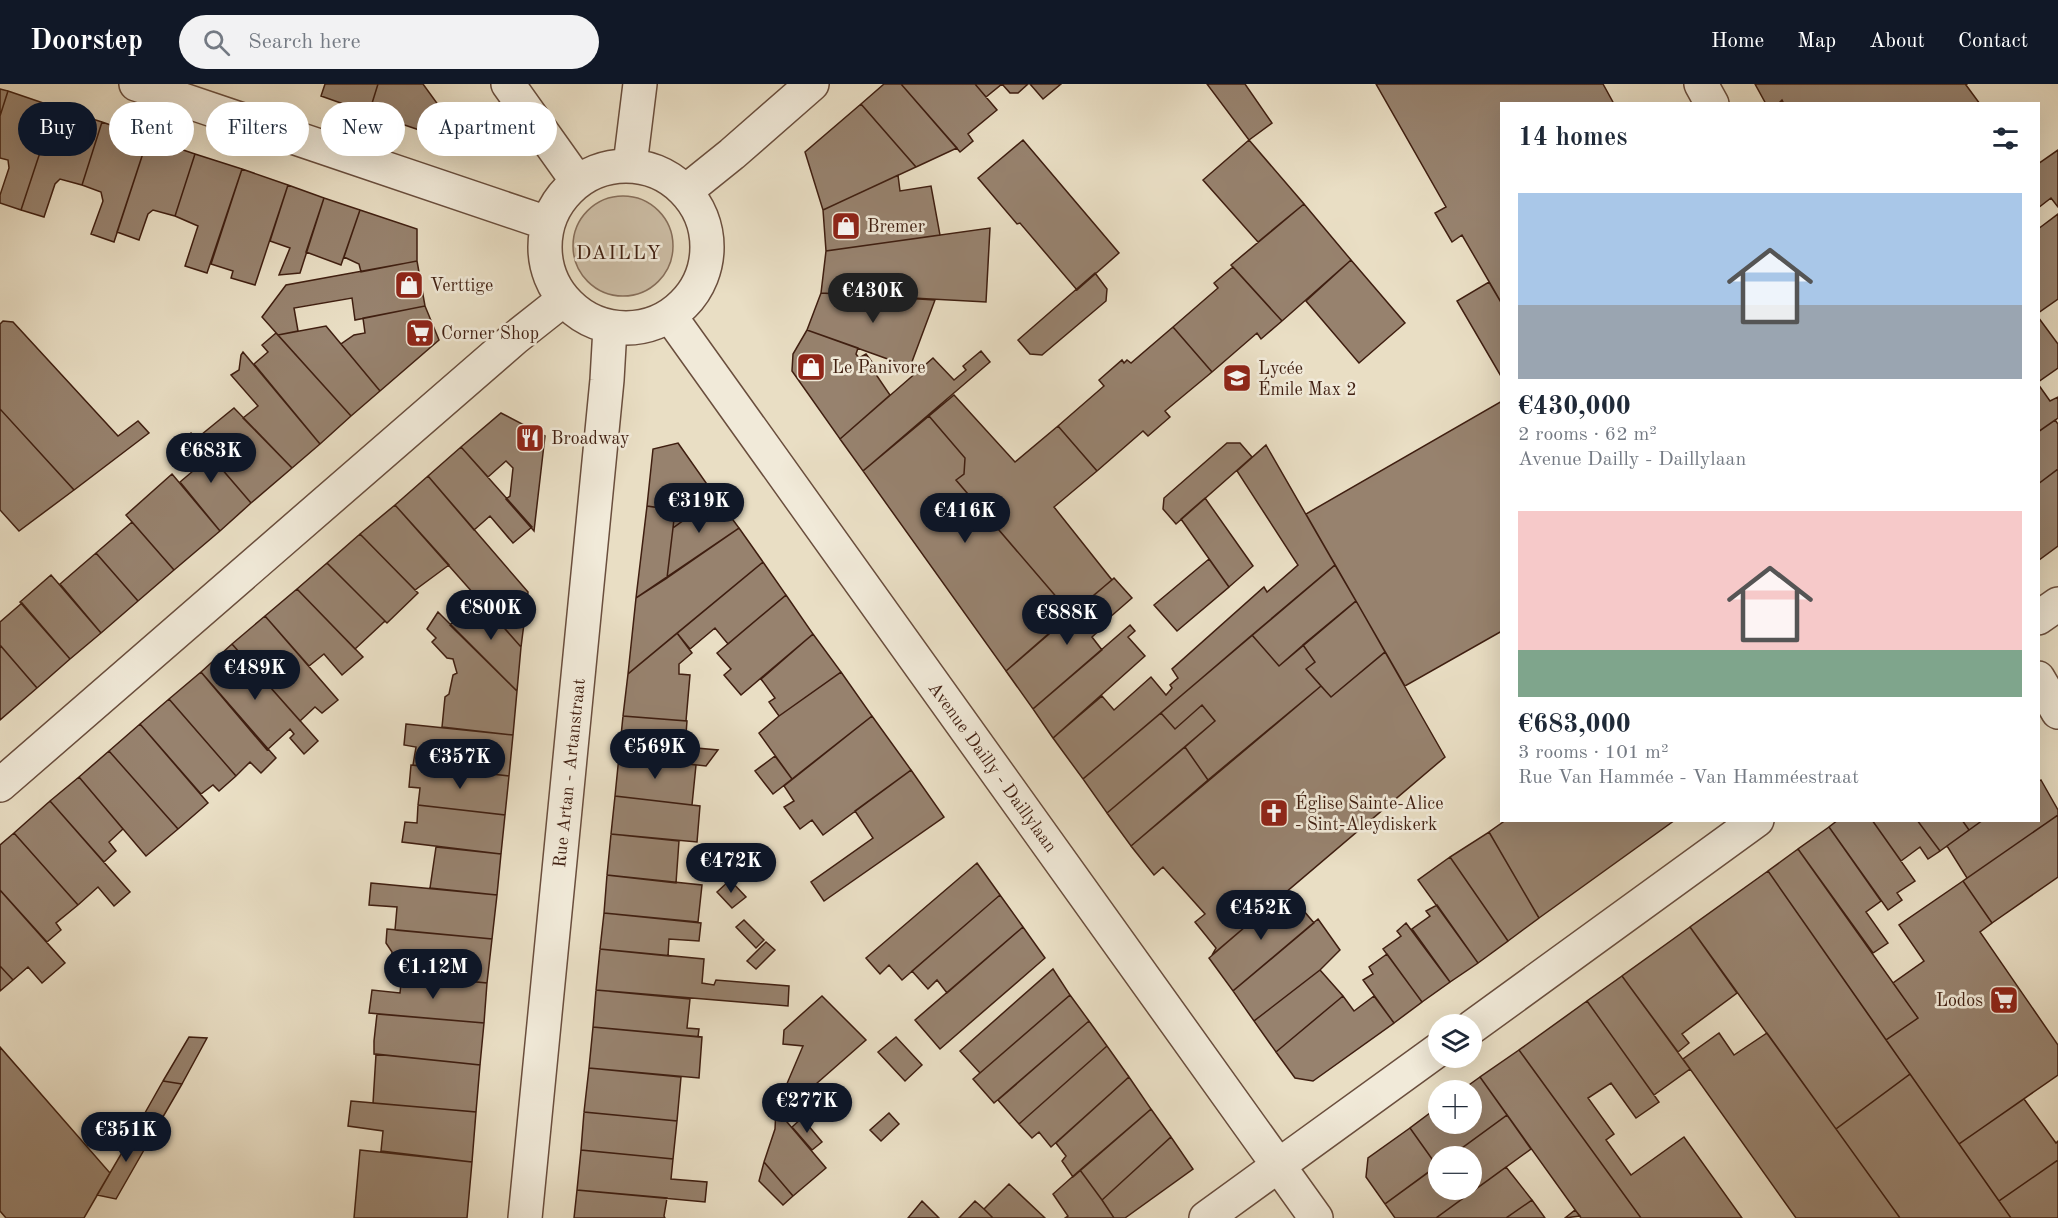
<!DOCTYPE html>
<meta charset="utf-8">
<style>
body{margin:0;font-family:"Old Standard TT",serif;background:#f2f2f3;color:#1f2937;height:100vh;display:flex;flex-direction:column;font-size:22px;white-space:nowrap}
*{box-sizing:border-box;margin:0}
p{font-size:20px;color:#747a83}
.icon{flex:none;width:33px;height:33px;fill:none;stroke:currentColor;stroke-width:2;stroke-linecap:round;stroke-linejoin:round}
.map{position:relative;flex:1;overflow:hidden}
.drawer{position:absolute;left:1500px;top:18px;width:540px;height:720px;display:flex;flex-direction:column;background:#fff;border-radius:0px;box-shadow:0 6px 24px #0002}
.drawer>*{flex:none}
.guide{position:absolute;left:18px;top:18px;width:570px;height:54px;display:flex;gap:12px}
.controls{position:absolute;left:1428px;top:930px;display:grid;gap:12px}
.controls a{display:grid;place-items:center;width:54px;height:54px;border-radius:50%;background:#fff;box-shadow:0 6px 24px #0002;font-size:30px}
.price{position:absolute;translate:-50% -51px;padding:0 14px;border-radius:21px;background:#111827;color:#fff;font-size:20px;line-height:39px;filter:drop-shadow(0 2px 3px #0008)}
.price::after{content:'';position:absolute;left:50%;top:36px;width:18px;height:14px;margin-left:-9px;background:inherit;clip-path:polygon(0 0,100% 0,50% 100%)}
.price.active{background:#222;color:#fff}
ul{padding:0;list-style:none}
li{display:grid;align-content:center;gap:12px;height:318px;padding:0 18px}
li span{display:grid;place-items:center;height:186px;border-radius:0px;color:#555}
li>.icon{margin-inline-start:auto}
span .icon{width:108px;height:108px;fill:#fffc;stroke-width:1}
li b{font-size:26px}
h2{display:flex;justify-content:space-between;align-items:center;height:72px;padding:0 18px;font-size:26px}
.chip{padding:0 21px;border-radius:27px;background:#fff;box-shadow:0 6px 24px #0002;font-size:21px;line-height:54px}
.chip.active{background:#111827;color:#fff}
header{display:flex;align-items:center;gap:36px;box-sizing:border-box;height:84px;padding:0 30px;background:#111827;color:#fff}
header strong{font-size:28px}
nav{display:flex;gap:33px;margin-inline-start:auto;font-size:21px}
.search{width:420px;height:54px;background:#f2f2f3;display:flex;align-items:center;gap:15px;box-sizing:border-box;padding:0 21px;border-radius:33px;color:#747a83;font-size:22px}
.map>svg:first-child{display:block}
.green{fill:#ccbda5;stroke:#866e5a;stroke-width:1.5}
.building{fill:#97826e;stroke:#3f1e10;stroke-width:1.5}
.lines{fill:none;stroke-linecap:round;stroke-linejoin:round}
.street-casing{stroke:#6a4e3d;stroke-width:36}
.street{stroke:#f1ead9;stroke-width:33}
.labels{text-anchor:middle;stroke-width:5;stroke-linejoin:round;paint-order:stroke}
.poi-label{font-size:18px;fill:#3f1e10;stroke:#f1ead9;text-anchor:start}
.street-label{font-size:18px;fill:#3f1e10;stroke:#f1ead9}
.neighbourhood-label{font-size:20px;letter-spacing:1.5px;fill:#3f1e10;stroke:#f1ead9}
</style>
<header>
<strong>Doorstep</strong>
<div class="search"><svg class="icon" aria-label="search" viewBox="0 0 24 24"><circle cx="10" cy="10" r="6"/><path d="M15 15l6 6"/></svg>Search here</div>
<nav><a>Home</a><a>Map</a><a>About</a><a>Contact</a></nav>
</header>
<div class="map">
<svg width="2058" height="1134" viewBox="0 0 2058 1134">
<rect width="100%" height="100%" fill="#e9dec4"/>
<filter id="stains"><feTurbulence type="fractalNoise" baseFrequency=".00333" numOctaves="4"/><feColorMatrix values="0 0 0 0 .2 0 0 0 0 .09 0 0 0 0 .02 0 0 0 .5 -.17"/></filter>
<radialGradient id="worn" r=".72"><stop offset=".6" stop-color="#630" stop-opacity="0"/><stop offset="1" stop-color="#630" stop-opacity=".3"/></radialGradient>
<!-- green -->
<path class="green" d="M573 162a50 50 0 1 1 100 0a50 50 0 1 1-100 0Z"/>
<!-- building -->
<path class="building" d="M325,0h53l-9,29 -48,-17z
M378,0h45l32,44 -6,12 -80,-27z
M884,0h17l56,64 -41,19 -55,-63z
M901,0h74l22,26 -29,24 5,7 -13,11z
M975,0h27l-16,13z
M1002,0h26l-10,9h-8z
M1030,0h31l-18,15z
M1207,0h38l27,39 -23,17z
M1376,0h227l11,20h-112v200l-40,-69 -10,7 -17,-29 11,-6z
M1755,0h212l-1,1 14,19h-196l-2,-4 -4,4h-12z
M0,5l8,2 -8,25z
M8,7l47,16 -34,103 -21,-7v-8l9,-27 -1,-8 -8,-2v-42z
M861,20l55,63 -93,43 -18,-58z
M55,23l47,15 -20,63 -22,-6 -5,5 -11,33 -23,-7z
M102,38l46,16 -34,104 -23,-8 12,-33 -2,-9 -19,-7z
M148,54l47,16 -20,62 -22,-6 -5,4 -9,26 -22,-8z
M1023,56l96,113 -42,37 -57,-67 -3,1 -39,-46z
M1249,56l55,64 -46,38 -55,-62z
M2058,66v57l-7,-9 -13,10v-44z
M195,70l47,15 -35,104 -22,-7 13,-40 -23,-10z
M242,85l46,16 -33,100 -24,-7 2,-7 -22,-7z
M898,91l2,16 31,-5 9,49 -114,16 -3,-41z
M288,101l36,13 -24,75 -21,2 11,-27 -20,-7z
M324,114l36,12 -19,55 -35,-13z
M1304,120l47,56 -69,61 -51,-56z
M360,126l57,19v32l-56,11 -2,-8 -15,-7z
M2058,130v85l-20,14v-84z
M990,144l-4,74 -165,-9 5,-42z
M1351,176l54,63 -46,40 -53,-62z
M417,177l8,45 -70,14 -3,-22 -58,10 4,23 -20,4 -16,-18 24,-32z
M1233,183l49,54 -21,18 -4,-6 -45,39 -39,-45 45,-39 -4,-5z
M1095,189l12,16 -1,12 -64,54 -12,-1 -12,-14z
M1489,198l13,22v74l-45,-77z
M821,209l114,7 -25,67 -103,-37z
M425,222l14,34 -59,51 -39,-47 13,-9 11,-2 -2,-15z
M2038,233l20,27v24l-20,14z
M3,237l10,1 105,114 20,-15 11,12 -75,57 -74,-81v-85z
M326,242l54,65 -29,25 -73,-81z
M1173,243l39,45 -47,39 5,6 -22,19 -5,-5 -46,40 -39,-45 46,-40 -5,-6 23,-20 2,3 3,-3 4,3z
M807,246l51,18 -2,6 3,4 7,-4 12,16 -3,3 15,22 -50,44 -48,-68 1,-17z
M276,249l75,83 -31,28 -66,-80 14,-12 -6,-7z
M981,267l9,11 -127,109 -23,-32 93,-81 21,22 12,-10 -3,-4z
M243,268l77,92 -28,24 -49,-50 15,-12 -27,-31 8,-5 2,-15z
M2038,300l12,17 8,-4v21l-20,14z
M954,311l61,67 43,-36 39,45 -43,36 58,73 -41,34 -115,-134 8,-6 1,-16 -36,-42z
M1502,317v230l-97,55 -99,-172z
M234,324l58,60 -41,35 -55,-64z
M0,325l74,81 -55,41 -19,-21z
M501,329l44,23 -11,95 -28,-32 4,-3 3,-28 -7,-7 -18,16 -27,-30z
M929,332l36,42 -1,16 -8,6 115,134 -65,57 -143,-200z
M2055,336l3,4v45l-20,15v-52z
M191,349l60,70 -31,28 -40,-49 13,-11 -19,-23z
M678,359l38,54 -43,31 2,-18 -28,-4 6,-57z
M1227,359h13l12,14 -76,67 -13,-15 1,-11z
M1266,361l69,120 -252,214 -30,-41 49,-42 12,14 37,-33 15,18 6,-7 -2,-3 8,-7 -6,-9 92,-82 3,5 31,-27 -61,-94z
M461,363l71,80 -19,16 -23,-27 -16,14 -46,-54z
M2058,385v77l-19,14 -1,-76z
M172,390l48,57 -46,39 -48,-55z
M428,392l100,116 -7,55 -126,-142z
M716,413l23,31 -72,50 6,-50z
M1205,414l48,68 -24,21 -48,-68z
M395,421l54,60 -34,25 -55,-56z
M647,422l28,4 -2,18 -6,50 -31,20z
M132,438l42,48 -36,31 -42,-48z
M739,444l24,34 -135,112 8,-76z
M360,450l58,59 -31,30 -60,-60z
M96,469l42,48 -37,32 -41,-49z
M1209,475l20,28 -52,44 -23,-26z
M763,478l23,33 -58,49 -13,-16 -25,21 -13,-16z
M327,479l58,58 -30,28 -58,-60z
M1335,481l21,36 -77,65 -27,-31z
M51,491l50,58 -31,26 -50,-57z
M1114,494l18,20 -31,27 2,2 -11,10 10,13 -69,59 -27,-38z
M297,505l66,68 -21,18 -18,-21 -15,12 -44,-50z
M786,511l27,39 -72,61 -17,-20 7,-6 -14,-16z
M480,516l41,47 -4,44 -67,-66z
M1356,517l29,51 -54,45 -25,-28 9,-7 -12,-17z
M22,519l48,56 -33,29 -37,-43v-23z
M438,528l79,79 -4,44 -71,-8 3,-30 4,-3 4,-19 4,-2 -4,-14 -6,-1 -15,-16 4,-4 -9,-9z
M265,532l73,84 -16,13 -7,-6 -15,14 -68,-77z
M1130,541l5,6 -7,6 17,19 -92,82 -20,-29z
M677,549l15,20 -13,11v10l11,1 -4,46 -63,-5 5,-42z
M813,550l28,38 -62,44 -10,-14 6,-4 -14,-19z
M1252,551l27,31 24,-21 12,17 -9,7 15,17 -113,94 -23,-33 30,-26 -13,-16 -27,24 -14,-16z
M232,560l86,97 -14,13 -14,-16 4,-4 -4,-5 -23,21 -66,-78z
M0,561l37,43 -37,32z
M1385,568l60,105 -233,198 4,-7 -21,-26 10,-8 -42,-47 -9,8 -23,-29 190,-160 10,11z
M201,588l75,86 -15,15 -11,-11 -14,14 -67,-77z
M841,588l31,44 -80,63 -33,-46 20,-17z
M169,615l67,77 -17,15 -6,-6 -12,9 -61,-70z
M1202,621l13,16 -108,92 -24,-34 78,-66 14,16z
M623,632l64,5 -2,26 33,3 -12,16 -87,-10z
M872,632l39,54 -88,65 -11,-15 -12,9 -16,-22 10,-6 -10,-15z
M140,640l68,79 -30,26 -69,-78z
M406,640l107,11 -4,41 -96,-11 3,-18 -12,-2z
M1185,663l23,33 -77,66 -24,-33z
M109,667l69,78 -32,27 -67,-79z
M619,672l77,9 -4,40 -77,-9z
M775,672l17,23 -19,15 -18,-23z
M411,681l98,11 -4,39 -87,-10 2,-17 -11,-1z
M911,686l33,47 -120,84 -13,-19 62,-44 -18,-27z
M79,693l44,52 -14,13 7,9 -12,11 -54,-61z
M2041,696l17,30v5l-91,63 -20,-32 36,-26h55v-38z
M615,712l85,10 -3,36 -86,-8z
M50,717l80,91 -16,14 -16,-19 -20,18 -64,-72z
M418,721l87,10 -4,39 -99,-12 3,-20 12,1z
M2058,731v62l-66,46 -29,-42z
M1506,736h169l-136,98 -50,-86z
M1838,736h34l43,61 -18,12 5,7 -14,10 -59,-83z
M1872,736h45l23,31 -12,8 -8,-12 -19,14z
M1917,736h45l7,10 -29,21z
M1962,736h21l-14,10z
M1829,743l52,74 -15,11 22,31 -15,10 -75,-104z
M1489,748l50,86 -31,23 -58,-84z
M14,749l64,72 -22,18 5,7 -14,12 -47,-52v-45z
M611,750l68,7 -3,42 -69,-8z
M436,763l65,7 -4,41 -67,-7z
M1798,765l120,169 -32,22 -118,-169z
M1450,773l58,84 -30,22 -60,-83z
M977,779l23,32 -98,85 -13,-15 -9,9 -14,-16z
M1768,787l142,203 -74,55 -146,-202z
M607,791l95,10 -4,37 -94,-9z
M730,796l16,17 -14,11 -15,-16z
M1963,797l29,42 -12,9 78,113v30l-99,69 -73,-104 32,-22 -25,-35 31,-22 -25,-36z
M371,799l126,12 -5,44 -97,-9 2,-23 -28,-2z
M0,806l65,73 -23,20 -14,-16 -15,13 -13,-14z
M1287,807l27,32 -81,68 -24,-33z
M1000,811l23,32 -76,66 -10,-13 -9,9 -16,-18z
M1437,821l41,58 -28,19 -38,-53 18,-13 -4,-5z
M604,829l97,10 -2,18 -30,-2 -1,17 -68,-7z
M1318,835l22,31 -20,20 -66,51 -21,-30z
M744,836l20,20 -8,8 -20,-21z
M1406,839l44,59 -28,20 -39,-53 18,-13 -4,-5z
M1023,843l22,31 -105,91 -25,-29z
M1690,843l47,66 -55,41 7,9 -11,9 -56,-76z
M387,845l105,10 -5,44 -97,-9 2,-22 -6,-9z
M766,858l9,8 -19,19 -9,-8z
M600,865l104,10 -2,24 12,2 2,-5 73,6 -1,20 -192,-16z
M1387,870l35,48 -28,21 -31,-43 10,-6 -4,-7z
M0,882l13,14 -13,11z
M1053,885l17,26 -90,78 -20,-22z
M1320,886l23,26 -67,56 -22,-31z
M402,891l85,8 -3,40 -115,-10 3,-23 28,3z
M1622,892l68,93 -36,26 -67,-94z
M596,906l94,9 -3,29 12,1 -1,8 -105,-10z
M1070,911l19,26 -95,82 -21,-24z
M822,912l44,44 -58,51 -4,-4 -11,9v10l-10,9 -7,-6 2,-24 8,1 17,-40 -20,-2 1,-14z
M1343,912l11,15 20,-15 20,27 -81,58 -18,-3 -19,-26z
M1587,917l72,101 -23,16 -25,-35 -23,15 26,36 -8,6 25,35 53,-38 58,81h-101l-122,-168z
M377,930l107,9 -4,42 -106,-11v-13z
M1089,937l18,25 -88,78 -21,-24z
M593,943l109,10 -3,41 -110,-10z
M1719,949l15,22 33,-22 133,185h-104l-113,-159z
M189,953l18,1 -25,46 -19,-3z
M896,953l26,28 -17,16 -27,-29z
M1107,962l22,31 -78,70 -12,-15 -7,6 -13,-14z
M0,963l110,126 -26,45h-78l-6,-7z
M1519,966l122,168h-60l-101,-141z
M376,970l104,11 -4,47 -103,-9z
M589,984l92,9 -4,44 -93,-9z
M1910,990l89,127 12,17h-111l-64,-89z
M1129,993l22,32 -78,68 -11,-16 4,-5 -10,-13z
M1480,993l27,38 -56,41h-13l-1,10 -27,-38 28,-21v17h34v-34h-10z
M163,997l19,3 -26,45 -19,-2z
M2024,1015l32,44 2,-2v19l-59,41 -40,-57z
M351,1017l125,11 -4,50 -91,-11 2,-20 -35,-5z
M776,1025l50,59 -33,28 -29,-34 11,-33z
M1151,1025l20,28 -69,63 -22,-30z
M584,1028l93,9 -4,38 -92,-9z
M889,1029l10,11 -18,17 -11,-11z
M1507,1031l24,34 -95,69h-41l-10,-14 53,-39v25h34v-34h-21z
M802,1034l20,24 -10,8 -20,-23z
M137,1043l19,2 -40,70 -19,-4z
M1410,1044l27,38 -52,38 -19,-27 2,-19z
M1171,1053l22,32 -68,49h-11l-12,-18z
M360,1066l112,12 -5,56h-113z
M581,1066l92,9 -2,20 36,3 -2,20 -128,-12z
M2058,1076v58h-47l-12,-17z
M764,1078l29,34 -10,9 -24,-24z
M1506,1083l26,33 -26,18h-70z
M1080,1086l22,30 12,18h-49l3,-2 -15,-22z
M1009,1100l36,34h-52l-9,-9z
M577,1106l90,8 -3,18 1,2h-91z
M1532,1116l13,18h-39z
M922,1117l17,17h-31z
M975,1117l9,8 9,9h-34z
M1575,1126l5,6 -15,2z"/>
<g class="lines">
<!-- street casing -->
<g class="street-casing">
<path id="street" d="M136,0l411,139
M508,0l69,97
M1701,0l11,20
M630,81l10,-81
M545 163a81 81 0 1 1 162 0a81 81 0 1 1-162 0Z
M686,107l46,-37 80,-70
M670,232l646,902
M2038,534l20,-14
M2038,594l20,34
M0,701l515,-447 48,-38
M1472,943l285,-207
M525,1134l82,-838 3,-52
M1206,1134l232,-168"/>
</g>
<!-- street -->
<use href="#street" class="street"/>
</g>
<!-- icons -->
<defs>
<g id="shop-square" transform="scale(1.5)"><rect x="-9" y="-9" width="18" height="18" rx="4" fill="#8f2418" stroke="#f1ead9"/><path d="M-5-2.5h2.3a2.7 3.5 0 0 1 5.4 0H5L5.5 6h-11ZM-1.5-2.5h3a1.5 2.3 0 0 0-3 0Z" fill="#fff"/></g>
<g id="supermarket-square" transform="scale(1.5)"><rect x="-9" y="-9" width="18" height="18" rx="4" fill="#8f2418" stroke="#f1ead9"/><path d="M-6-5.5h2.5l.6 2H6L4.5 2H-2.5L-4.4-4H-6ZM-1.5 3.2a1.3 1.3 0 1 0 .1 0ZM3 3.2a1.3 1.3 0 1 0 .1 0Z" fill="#fff"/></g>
<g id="school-square" transform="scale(1.5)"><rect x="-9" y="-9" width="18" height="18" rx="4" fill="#8f2418" stroke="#f1ead9"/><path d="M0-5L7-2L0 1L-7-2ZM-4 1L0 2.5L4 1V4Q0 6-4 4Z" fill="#fff"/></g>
<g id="restaurant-square" transform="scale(1.5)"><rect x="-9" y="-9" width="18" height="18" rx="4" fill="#8f2418" stroke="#f1ead9"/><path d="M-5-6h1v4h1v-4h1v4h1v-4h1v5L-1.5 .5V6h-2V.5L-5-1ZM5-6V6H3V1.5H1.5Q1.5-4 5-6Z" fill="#fff"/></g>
<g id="church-square" transform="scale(1.5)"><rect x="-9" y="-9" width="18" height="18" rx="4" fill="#8f2418" stroke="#f1ead9"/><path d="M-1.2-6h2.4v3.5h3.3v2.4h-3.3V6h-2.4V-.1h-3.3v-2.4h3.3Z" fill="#fff"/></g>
</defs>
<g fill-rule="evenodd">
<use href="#shop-square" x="846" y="142"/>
<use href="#shop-square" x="409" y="201"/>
<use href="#supermarket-square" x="420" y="249"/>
<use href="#shop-square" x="811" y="283"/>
<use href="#school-square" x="1237" y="294"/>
<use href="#restaurant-square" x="530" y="354"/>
<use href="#church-square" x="1274" y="729"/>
<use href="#supermarket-square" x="2004" y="916"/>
</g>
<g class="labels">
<!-- poi labels -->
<g class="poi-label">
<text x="867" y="148">Bremer</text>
<text x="430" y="207">Verttige</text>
<text x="441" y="255">Corner Shop</text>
<text x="832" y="289">Le Panivore</text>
<text x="1258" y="290">Lycée<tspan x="1258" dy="21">Émile Max 2</tspan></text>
<text x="551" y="360">Broadway</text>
<text x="1295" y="725">Église Sainte-Alice<tspan x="1295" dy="21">- Sint-Aleydiskerk</tspan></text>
<text x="1983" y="922" text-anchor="end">Lodos</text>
</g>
<!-- street labels -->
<g class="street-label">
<text transform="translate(993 683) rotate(54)" y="6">Avenue Dailly - Daillylaan</text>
<text transform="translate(569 689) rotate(-84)" y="6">Rue Artan - Artanstraat</text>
</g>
<!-- neighbourhood labels -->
<g class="neighbourhood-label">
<text x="619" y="175">DAILLY</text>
</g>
</g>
<rect width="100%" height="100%" filter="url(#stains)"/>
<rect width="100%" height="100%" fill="url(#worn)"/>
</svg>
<div class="controls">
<a><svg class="icon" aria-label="layers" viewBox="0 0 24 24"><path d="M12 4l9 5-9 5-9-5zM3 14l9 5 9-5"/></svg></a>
<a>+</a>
<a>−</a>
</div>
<b class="price active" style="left:873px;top:240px">€430K</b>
<b class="price" style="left:211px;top:400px">€683K</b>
<b class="price" style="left:699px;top:450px">€319K</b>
<b class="price" style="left:965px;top:460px">€416K</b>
<b class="price" style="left:491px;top:557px">€800K</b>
<b class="price" style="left:1067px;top:562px">€888K</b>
<b class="price" style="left:255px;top:617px">€489K</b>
<b class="price" style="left:655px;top:696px">€569K</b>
<b class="price" style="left:460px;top:706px">€357K</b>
<b class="price" style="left:731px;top:810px">€472K</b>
<b class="price" style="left:1261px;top:857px">€452K</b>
<b class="price" style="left:433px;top:916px">€1.12M</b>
<b class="price" style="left:807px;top:1050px">€277K</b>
<b class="price" style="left:126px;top:1079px">€351K</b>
<div class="guide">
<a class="chip active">Buy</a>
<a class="chip">Rent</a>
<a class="chip">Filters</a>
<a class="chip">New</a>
<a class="chip">Apartment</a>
</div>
<section class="drawer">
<h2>14 homes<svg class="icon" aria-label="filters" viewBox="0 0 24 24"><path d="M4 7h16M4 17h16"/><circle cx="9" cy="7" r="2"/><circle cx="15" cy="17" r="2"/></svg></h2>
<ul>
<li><span style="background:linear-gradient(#a9c7e8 60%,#9aa5b1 0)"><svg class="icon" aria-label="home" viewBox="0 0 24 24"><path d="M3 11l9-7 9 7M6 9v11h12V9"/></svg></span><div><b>€430,000</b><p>2 rooms · 62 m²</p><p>Avenue Dailly - Daillylaan</p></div></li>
<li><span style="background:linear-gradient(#f6c9c9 75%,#7fa58c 0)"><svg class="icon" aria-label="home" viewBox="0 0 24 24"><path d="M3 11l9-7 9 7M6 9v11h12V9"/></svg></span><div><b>€683,000</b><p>3 rooms · 101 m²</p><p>Rue Van Hammée - Van Hamméestraat</p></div></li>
</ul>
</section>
</div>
